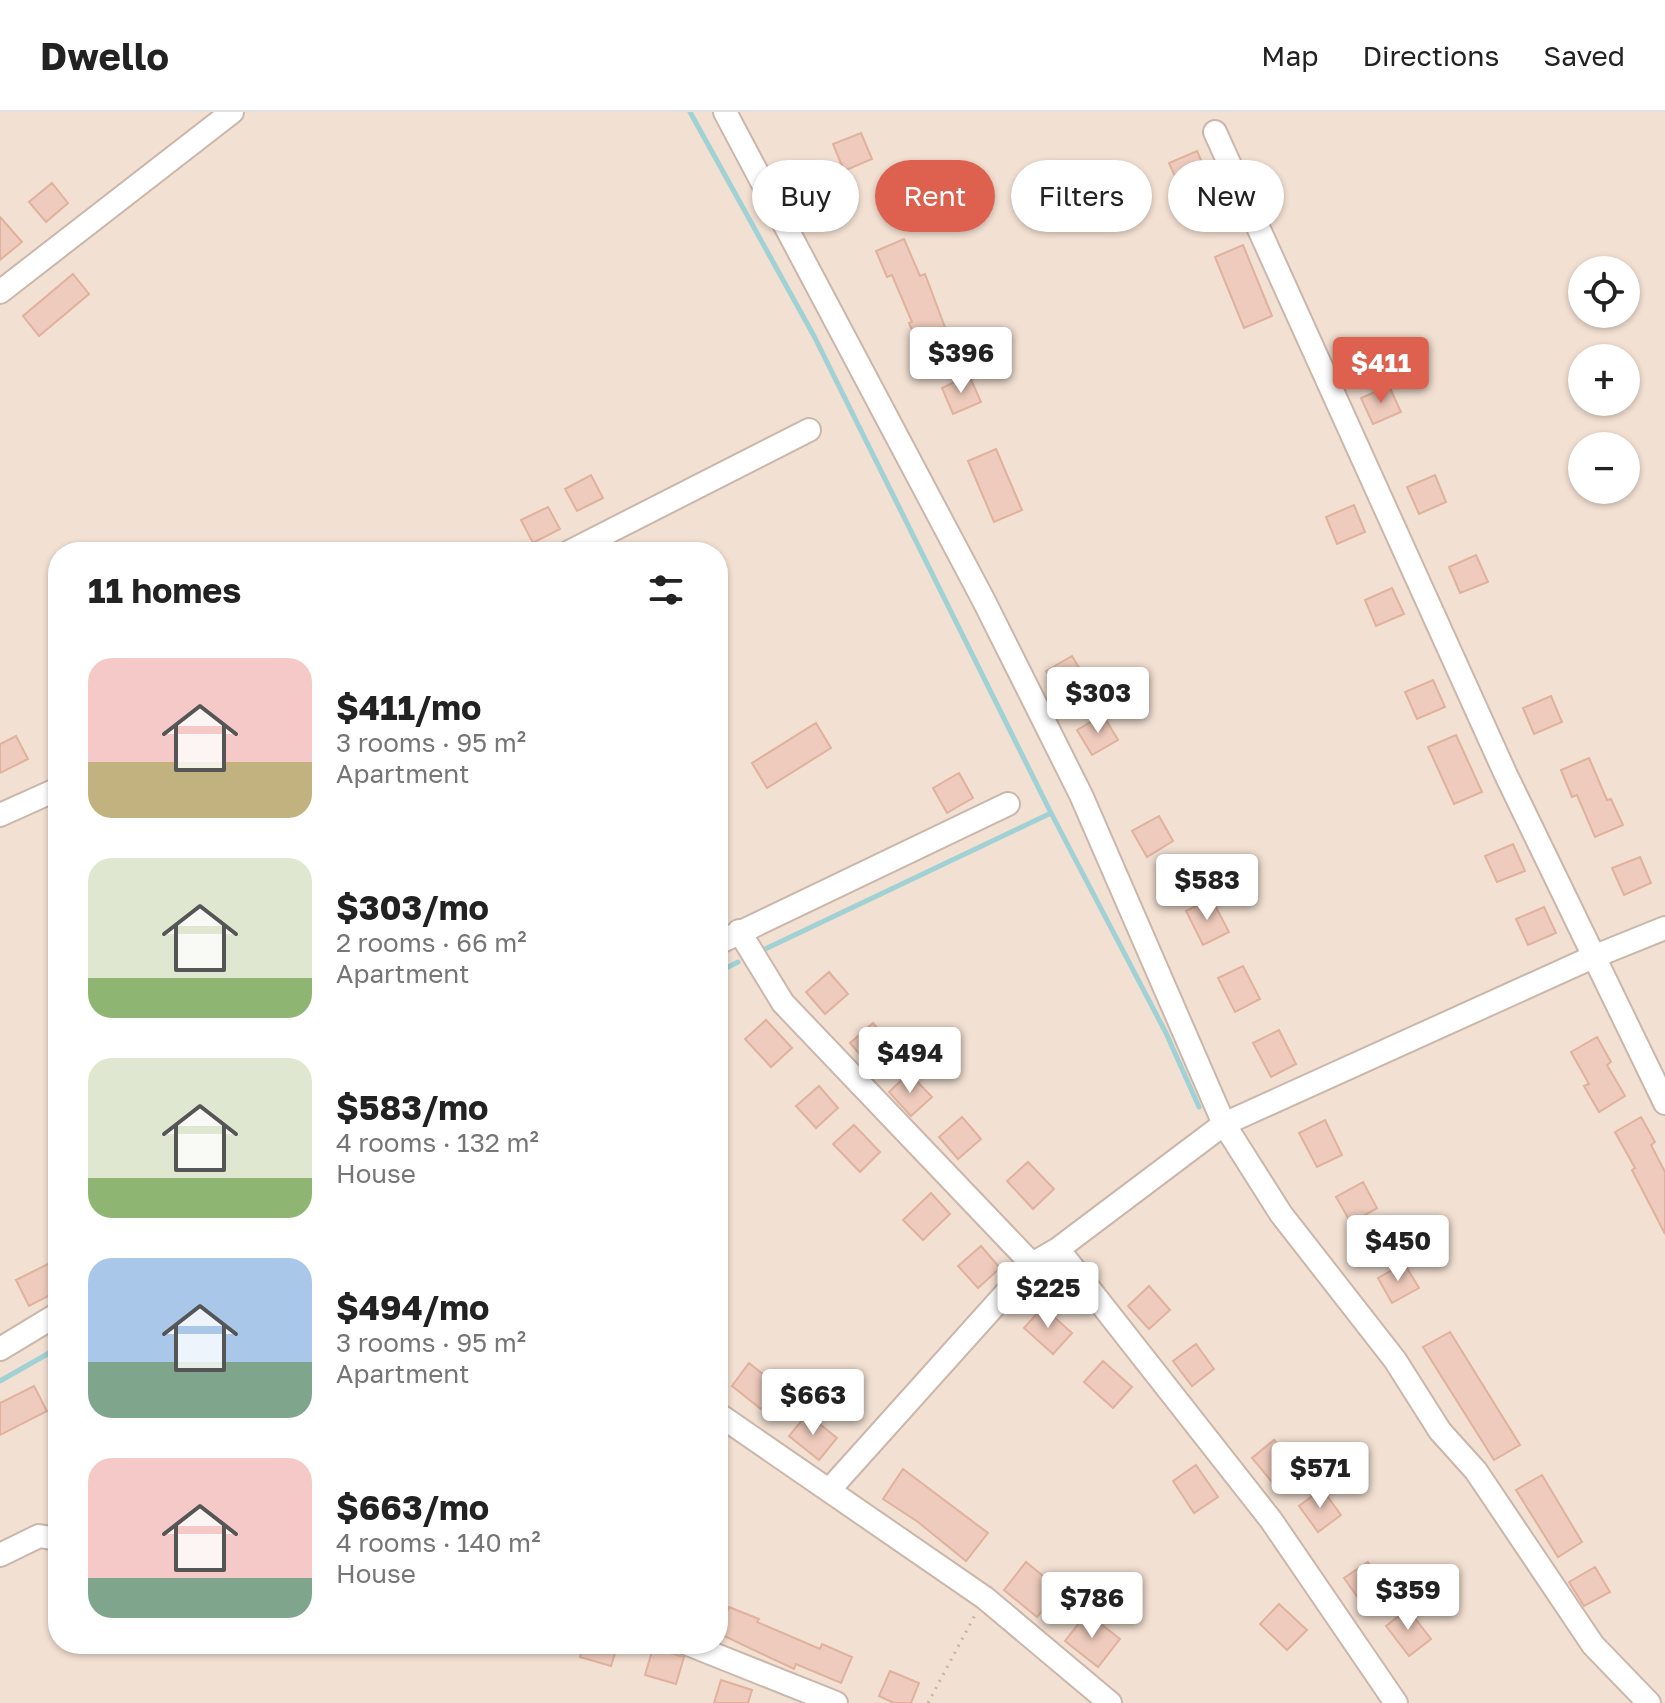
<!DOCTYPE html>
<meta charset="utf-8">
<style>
body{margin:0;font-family:"Golos Text",sans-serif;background:#f2f2f2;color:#222;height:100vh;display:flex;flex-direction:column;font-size:30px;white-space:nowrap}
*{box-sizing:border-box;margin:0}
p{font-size:26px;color:#767676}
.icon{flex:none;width:44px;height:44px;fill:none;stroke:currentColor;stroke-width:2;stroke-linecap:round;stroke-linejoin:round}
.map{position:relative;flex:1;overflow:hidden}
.side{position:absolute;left:48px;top:430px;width:680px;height:1112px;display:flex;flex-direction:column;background:#fff;border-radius:32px;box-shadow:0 2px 6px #0004}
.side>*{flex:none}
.banner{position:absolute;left:752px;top:48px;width:760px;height:72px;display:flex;gap:16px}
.controls{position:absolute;left:1568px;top:144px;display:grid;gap:16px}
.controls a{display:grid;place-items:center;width:72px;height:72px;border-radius:50%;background:#fff;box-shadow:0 2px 6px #0004;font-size:40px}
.price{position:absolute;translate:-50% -68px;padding:0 18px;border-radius:8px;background:#fff;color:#222;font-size:26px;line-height:52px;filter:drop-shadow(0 2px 4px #0008)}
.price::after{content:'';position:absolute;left:50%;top:48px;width:24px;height:18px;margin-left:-12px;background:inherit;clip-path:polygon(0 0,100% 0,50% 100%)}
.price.on{background:#de614f;color:#fff}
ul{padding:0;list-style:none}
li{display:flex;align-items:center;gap:24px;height:200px;padding:0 40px}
li span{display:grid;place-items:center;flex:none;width:224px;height:160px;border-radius:24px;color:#555}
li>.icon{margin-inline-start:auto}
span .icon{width:96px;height:96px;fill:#fffc;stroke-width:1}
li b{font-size:34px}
h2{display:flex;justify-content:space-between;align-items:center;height:96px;padding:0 40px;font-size:34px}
.pill{padding:0 28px;border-radius:36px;background:#fff;box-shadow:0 2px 6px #0004;font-size:28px;line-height:72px}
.pill.on{background:#de614f;color:#fff}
header{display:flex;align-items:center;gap:48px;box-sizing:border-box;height:112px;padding:0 40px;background:#fff;border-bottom:2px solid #e0e0e0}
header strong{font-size:38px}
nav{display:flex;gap:44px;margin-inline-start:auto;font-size:28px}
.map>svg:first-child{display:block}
.residential{fill:#f2e0d2;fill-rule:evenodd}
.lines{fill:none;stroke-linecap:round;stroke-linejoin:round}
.stream{stroke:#a0d1d4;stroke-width:5}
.building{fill:#eecbbc;stroke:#e0b19d;stroke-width:2}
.minor-casing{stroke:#cbb6aa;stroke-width:26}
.path{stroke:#d3afa0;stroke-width:3;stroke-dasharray:2 6;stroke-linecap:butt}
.minor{stroke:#fff;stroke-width:22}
</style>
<header>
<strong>Dwello</strong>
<nav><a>Map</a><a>Directions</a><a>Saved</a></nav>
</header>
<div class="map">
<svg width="1665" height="1591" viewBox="0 0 1665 1591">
<rect width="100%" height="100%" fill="#fbefe3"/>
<!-- residential -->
<path class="residential" d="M0,0h1665v1591h-1665zM1582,158h44v44h-44zM1582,246h44v44h-44zM1582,334h44v44h-44zM58,440h660v1092h-660z"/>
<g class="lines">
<!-- stream -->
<path class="stream" d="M690,0l124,224 237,477 115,220 33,74
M761,839l290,-138
M718,860l20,-10
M0,1269l58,-33"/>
</g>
<!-- building -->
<path class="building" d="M861,21l11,26 -28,12 -11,-27z
M1197,39l29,65 -28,12 -29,-65z
M52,71l16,20 -22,19 -17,-20z
M0,105l22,25 -22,18z
M904,127l16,37 5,-2 24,64 -28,12 -12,-27 3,-1 -20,-47 -5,2 -11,-26z
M1243,133l29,71 -28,12 -29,-71z
M73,162l16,20 -50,42 -16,-20z
M969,263l12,27 -28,12 -11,-26z
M1389,274l12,26 -28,12 -12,-26z
M996,337l26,61 -28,12 -26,-61z
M591,363l12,23 -26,13 -12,-22z
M1435,363l11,27 -27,12 -12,-27z
M1354,393l11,27 -28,12 -11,-27z
M548,395l12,22 -27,14 -12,-23z
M1476,443l12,27 -28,11 -11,-26z
M1392,476l12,26 -28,12 -11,-26z
M1072,544l15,25 -27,15 -14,-25z
M1433,568l12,27 -28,12 -12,-27z
M1551,584l11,26 -28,12 -11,-26z
M1103,603l15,25 -26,15 -15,-25z
M816,611l15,25 -64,40 -15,-25z
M1456,623l26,57 -28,12 -26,-57z
M16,624l12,23 -28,14v-29z
M1589,646l18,42 4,-1 12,26 -28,12 -18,-42 -5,2 -11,-27z
M959,661l14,25 -26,15 -14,-25z
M1159,704l14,25 -26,16 -15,-26z
M1513,732l12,27 -28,11 -12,-26z
M1640,745l11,26 -27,12 -12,-27z
M1211,786l18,34 -26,13 -17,-34z
M1544,795l12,26 -28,12 -12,-26z
M1243,854l17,33 -25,13 -17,-34z
M829,860l19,22 -23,20 -19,-22z
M766,908l26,28 -21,19 -26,-28z
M873,911l19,22 -23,20 -19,-22z
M1279,918l17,34 -25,13 -18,-34z
M1597,925l14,25 -4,3 18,31 -26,16 -15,-26 5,-2 -18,-32z
M909,961l23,24 -21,19 -22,-24z
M819,974l19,22 -22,20 -20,-22z
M962,1005l19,22 -23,20 -19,-22z
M1641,1005l14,25 -4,3 14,27v62l-33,-64 3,-2 -20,-36z
M1325,1008l17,35 -25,12 -18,-34z
M854,1013l26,27 -20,20 -27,-28z
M1028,1050l26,27 -21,20 -26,-28z
M1363,1070l14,26 -26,15 -15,-26z
M931,1081l19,21 -27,26 -20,-20z
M981,1134l19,22 -22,20 -20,-22z
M50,1151l8,15v13l-29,15 -13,-26z
M1404,1151l15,25 -27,15 -14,-25z
M1149,1174l21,24 -21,19 -21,-23z
M1043,1195l29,26 -19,21 -29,-26z
M1450,1220l70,113 -26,15 -71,-113z
M1196,1232l18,25 -22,17 -19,-25z
M1103,1249l29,26 -19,21 -29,-26z
M749,1251l30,24 -18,22 -29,-23z
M34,1274l13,25 -47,24v-32z
M807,1302l30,24 -18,22 -30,-24z
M1274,1328l25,29 -22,19 -25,-30z
M1196,1353l22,32 -24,16 -21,-32z
M903,1357l85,64 -22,28 -48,-39 -35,-23z
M1542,1363l40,67 -24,15 -42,-67z
M1322,1377l19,26 -23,17 -19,-26z
M1026,1450l33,27 -22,28 -33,-27z
M1368,1450l22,32 -24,15 -22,-31z
M1595,1455l15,25 -26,14 -15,-24z
M1279,1492l28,26 -20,20 -27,-26z
M729,1495l30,12 -2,3 63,27 2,-5 30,13 -11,26 -45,-19 -2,5 -76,-36z
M1408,1497l23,30 -22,17 -23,-30z
M1087,1501l33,26 -22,28 -33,-26z
M584,1532h34l-7,22 -31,-9z
M653,1536l31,9 -8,27 -31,-9z
M890,1559l29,12 -8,20h-17l-15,-7z
M721,1568l31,10 -4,13h-34z"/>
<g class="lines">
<!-- minor casing -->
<g class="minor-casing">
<path id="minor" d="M725,0l259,489 97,194 143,329 57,90 114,146 45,71 36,40 117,174 56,58
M1215,20l291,643 159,328
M0,180l232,-180
M569,440l240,-122
M0,703l58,-26
M739,819l44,72 249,261
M718,831l290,-139
M1058,1137l213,271 125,183
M0,1237l58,-35
M718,1302l267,184 125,105
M830,1377l202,-225 26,-15 166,-125 369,-167 72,-29
M0,1443l39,-19 19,3
M688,1532l148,59"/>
</g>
<!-- path -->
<path class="path" d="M928,1591l47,-88"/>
<!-- minor -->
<use href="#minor" class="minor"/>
</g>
</svg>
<div class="controls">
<a><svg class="icon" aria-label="locate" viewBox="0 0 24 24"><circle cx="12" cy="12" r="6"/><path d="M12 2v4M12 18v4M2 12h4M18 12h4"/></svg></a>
<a>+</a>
<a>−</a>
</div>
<b class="price" style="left:961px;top:283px">$396</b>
<b class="price on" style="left:1381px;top:293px">$411</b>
<b class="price" style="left:1098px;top:623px">$303</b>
<b class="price" style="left:1207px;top:810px">$583</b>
<b class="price" style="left:910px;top:983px">$494</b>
<b class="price" style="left:1398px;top:1171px">$450</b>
<b class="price" style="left:1048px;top:1218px">$225</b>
<b class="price" style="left:813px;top:1325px">$663</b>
<b class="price" style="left:1320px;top:1398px">$571</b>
<b class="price" style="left:1408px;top:1520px">$359</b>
<b class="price" style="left:1092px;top:1528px">$786</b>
<div class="banner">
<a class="pill">Buy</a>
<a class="pill on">Rent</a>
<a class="pill">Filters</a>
<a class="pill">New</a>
</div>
<section class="side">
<h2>11 homes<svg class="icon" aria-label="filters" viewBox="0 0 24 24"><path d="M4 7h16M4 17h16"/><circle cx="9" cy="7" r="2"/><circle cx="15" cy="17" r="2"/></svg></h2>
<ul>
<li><span style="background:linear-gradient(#f6c9c9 65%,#c2b280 0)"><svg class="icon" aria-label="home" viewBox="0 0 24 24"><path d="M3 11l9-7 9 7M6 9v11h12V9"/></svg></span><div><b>$411/mo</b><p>3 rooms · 95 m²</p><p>Apartment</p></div></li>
<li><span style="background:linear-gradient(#dfe7d0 75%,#8fb573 0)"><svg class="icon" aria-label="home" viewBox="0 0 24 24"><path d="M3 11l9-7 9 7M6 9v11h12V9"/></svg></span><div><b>$303/mo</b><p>2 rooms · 66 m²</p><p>Apartment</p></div></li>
<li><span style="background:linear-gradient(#dfe7d0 75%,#8fb573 0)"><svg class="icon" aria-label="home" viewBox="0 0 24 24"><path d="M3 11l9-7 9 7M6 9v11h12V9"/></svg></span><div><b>$583/mo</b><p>4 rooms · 132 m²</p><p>House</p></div></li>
<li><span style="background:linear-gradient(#a9c7e8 65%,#7fa58c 0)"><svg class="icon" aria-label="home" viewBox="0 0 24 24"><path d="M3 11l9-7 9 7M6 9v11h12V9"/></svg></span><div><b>$494/mo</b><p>3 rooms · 95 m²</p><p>Apartment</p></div></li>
<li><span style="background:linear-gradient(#f6c9c9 75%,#7fa58c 0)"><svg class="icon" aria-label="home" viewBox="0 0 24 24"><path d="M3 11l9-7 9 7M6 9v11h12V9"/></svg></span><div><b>$663/mo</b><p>4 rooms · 140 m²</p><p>House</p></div></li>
</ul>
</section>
</div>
